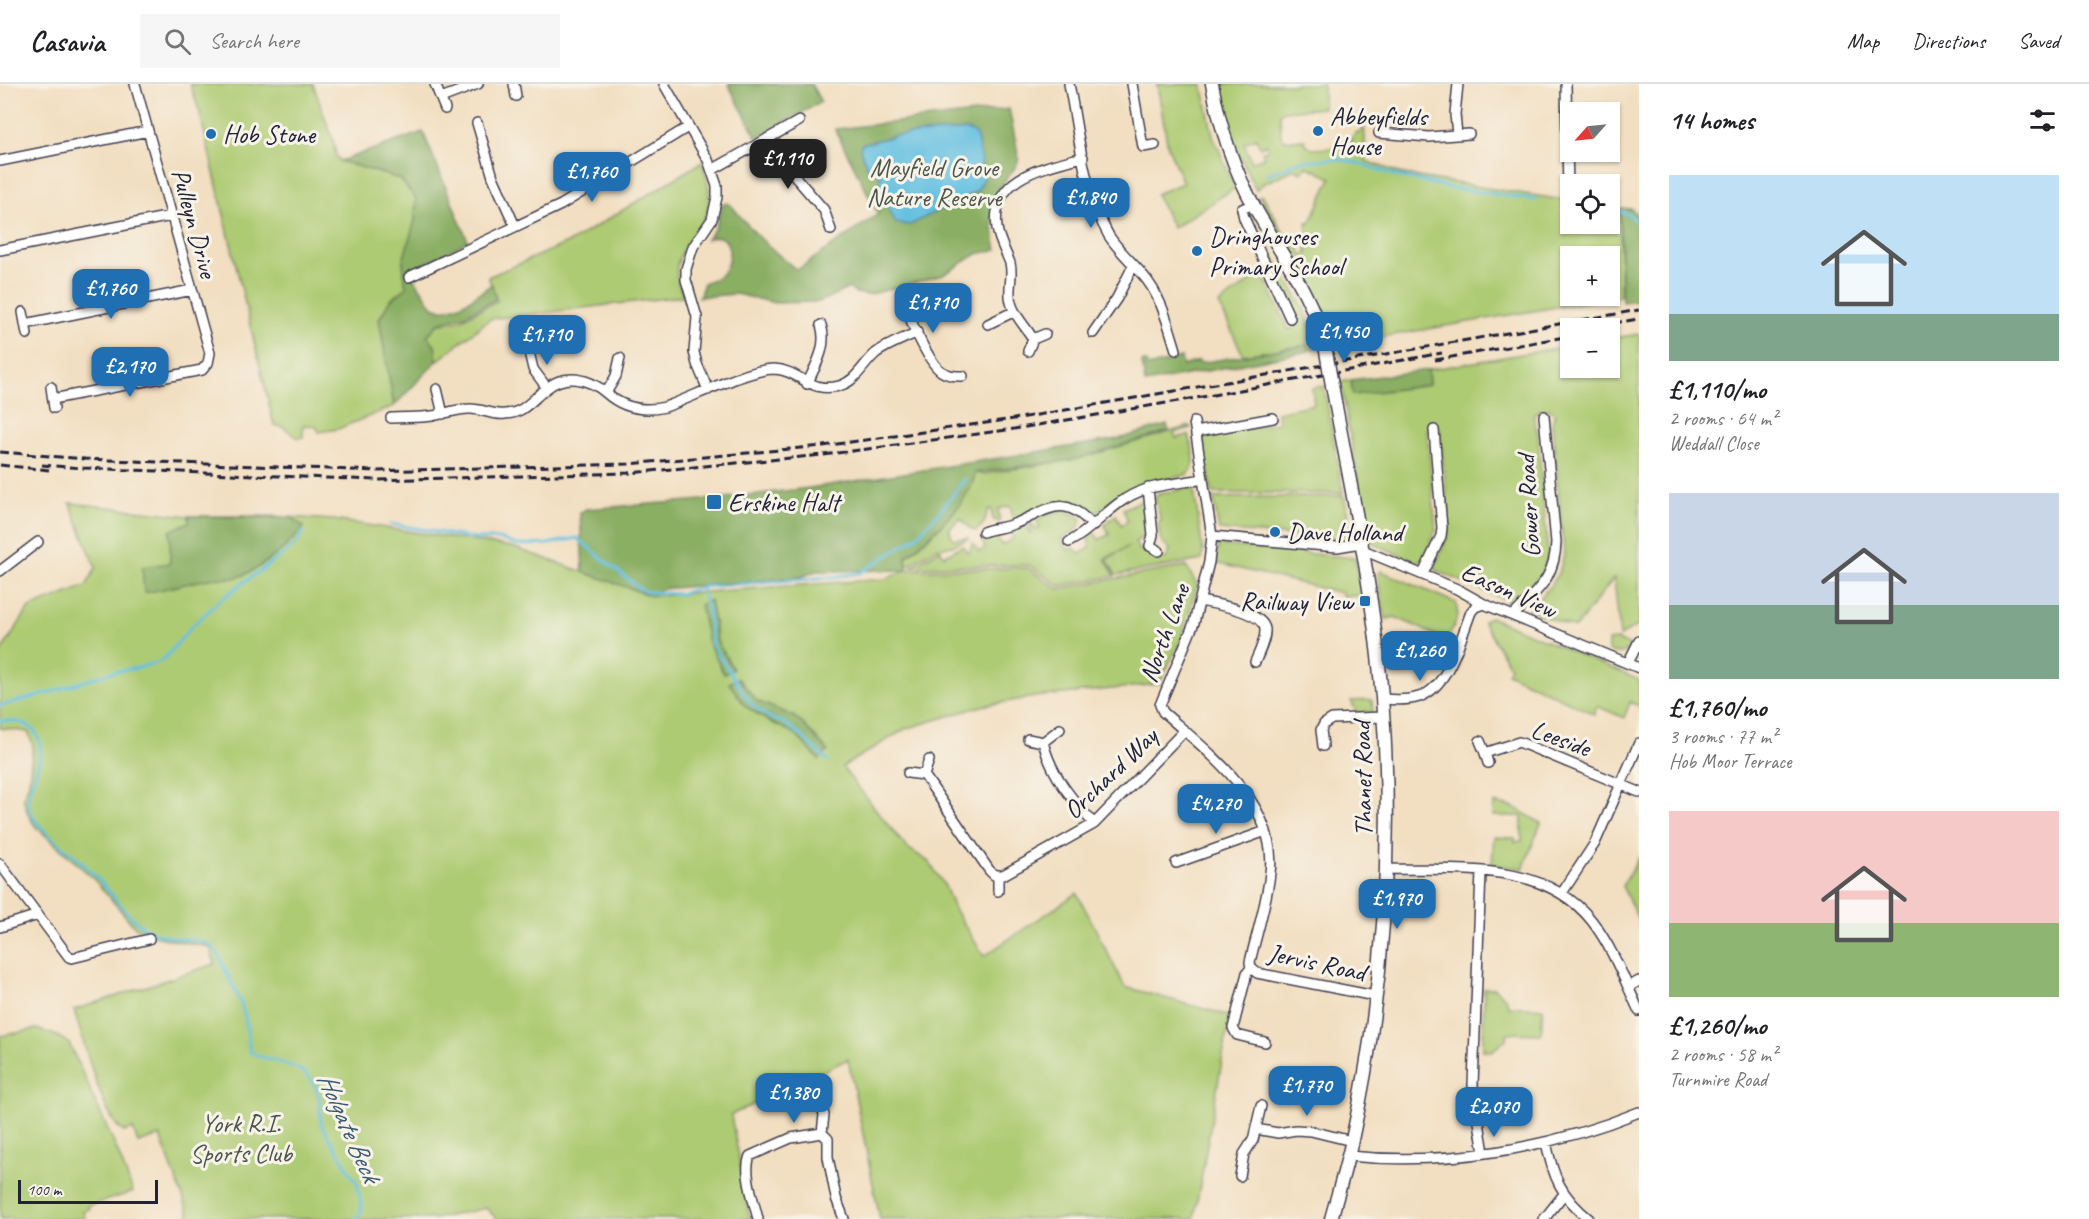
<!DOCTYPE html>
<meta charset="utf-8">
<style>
body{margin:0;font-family:Caveat,sans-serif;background:#f6f6f6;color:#202124;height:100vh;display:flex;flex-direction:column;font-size:22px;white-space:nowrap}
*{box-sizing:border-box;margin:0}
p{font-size:20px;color:#757577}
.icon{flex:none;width:33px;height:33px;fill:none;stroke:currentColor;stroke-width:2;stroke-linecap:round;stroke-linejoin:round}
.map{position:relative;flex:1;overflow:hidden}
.details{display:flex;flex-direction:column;background:#fff;width:450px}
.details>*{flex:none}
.needle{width:39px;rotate:243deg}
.tools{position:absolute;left:1560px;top:18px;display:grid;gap:12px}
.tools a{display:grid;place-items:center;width:60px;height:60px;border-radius:0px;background:#fff;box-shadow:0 2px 4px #0004;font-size:30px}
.scale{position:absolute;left:18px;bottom:15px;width:140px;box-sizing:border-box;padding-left:6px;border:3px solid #22223b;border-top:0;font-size:16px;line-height:21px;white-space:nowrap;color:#22223b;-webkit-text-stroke:4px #f7f3e8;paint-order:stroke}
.price{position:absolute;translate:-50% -51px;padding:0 14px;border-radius:12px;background:#1f6fb2;color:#fff;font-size:20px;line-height:39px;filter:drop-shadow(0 2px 3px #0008)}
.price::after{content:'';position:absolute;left:50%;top:36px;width:18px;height:14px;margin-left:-9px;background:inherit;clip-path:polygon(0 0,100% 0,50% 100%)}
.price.selected{background:#222;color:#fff}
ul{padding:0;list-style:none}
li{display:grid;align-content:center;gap:12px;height:318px;padding:0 30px}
li span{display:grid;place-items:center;height:186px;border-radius:0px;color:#555}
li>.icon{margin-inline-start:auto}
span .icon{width:108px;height:108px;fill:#fffc;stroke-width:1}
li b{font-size:26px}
h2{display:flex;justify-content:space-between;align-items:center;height:72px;padding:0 30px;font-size:26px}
header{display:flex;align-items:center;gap:36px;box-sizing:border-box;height:84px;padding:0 30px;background:#fff;border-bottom:2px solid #e0e0e0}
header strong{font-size:28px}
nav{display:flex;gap:33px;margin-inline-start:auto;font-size:21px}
.search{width:420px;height:54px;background:#f6f6f6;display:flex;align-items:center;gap:15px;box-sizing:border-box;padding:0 21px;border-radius:0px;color:#757577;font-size:22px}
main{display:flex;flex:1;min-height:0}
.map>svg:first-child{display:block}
.green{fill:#adcb72;stroke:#687656;stroke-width:1.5;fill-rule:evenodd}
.forest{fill:#8aaf64;stroke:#566850;stroke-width:1.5;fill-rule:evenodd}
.water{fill:#63c0e1;stroke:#42718e;stroke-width:1.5}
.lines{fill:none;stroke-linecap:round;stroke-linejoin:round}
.stream{stroke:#63c0e1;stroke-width:3}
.minor-casing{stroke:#413e4f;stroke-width:12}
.tertiary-casing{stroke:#413e4f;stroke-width:15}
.minor{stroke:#fff;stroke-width:9}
.tertiary{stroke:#fff;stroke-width:12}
.rail{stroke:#22223b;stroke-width:3;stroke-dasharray:9 4.5;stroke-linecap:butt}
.tertiary-bridge-casing{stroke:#413e4f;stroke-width:15;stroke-linecap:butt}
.tertiary-bridge{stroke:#fff;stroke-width:12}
.poi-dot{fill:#1f6fb2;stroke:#f7f3e8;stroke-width:2}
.labels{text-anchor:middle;stroke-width:6;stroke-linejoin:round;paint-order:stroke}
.poi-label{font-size:26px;fill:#22223b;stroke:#f7f3e8;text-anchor:start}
.park-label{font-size:26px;fill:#4c554c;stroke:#f7f3e8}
.street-label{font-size:26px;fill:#22223b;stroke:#f7f3e8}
.water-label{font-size:27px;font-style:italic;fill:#395975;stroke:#f7f3e8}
</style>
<header>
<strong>Casavia</strong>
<div class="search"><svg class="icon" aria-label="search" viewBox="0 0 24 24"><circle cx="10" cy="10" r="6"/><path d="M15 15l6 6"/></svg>Search here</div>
<nav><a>Map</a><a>Directions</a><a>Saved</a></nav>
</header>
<main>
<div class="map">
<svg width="1639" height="1135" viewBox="0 0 1639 1135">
<rect width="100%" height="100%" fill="#f7f3e8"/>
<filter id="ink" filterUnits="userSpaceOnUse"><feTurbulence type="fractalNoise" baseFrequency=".0167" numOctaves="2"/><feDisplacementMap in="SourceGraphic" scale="12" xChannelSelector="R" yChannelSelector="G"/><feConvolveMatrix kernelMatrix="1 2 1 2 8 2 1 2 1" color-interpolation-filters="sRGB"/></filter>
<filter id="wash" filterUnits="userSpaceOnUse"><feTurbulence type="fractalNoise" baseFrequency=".008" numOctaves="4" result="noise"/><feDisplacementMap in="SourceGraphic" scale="24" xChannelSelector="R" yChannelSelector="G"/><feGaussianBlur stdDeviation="1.35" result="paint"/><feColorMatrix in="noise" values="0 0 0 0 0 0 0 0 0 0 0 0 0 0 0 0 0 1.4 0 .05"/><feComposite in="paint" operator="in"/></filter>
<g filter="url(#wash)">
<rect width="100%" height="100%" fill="#f2dec0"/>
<!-- green -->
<path class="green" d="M190,0h123l21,59 2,13 4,5 60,18 16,19 -1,22 -12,41 3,27 -16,12 -11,19 15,87 -56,23 -19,3 -3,-6 -13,-1v12l-5,1 -15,-11 -9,-2 -75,-315z
M1157,0h45l11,52 22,52 -62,40 -17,-34 27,-11 -15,-36z
M1220,0h103v24l-40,3 -3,3 1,22 4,4h20v3l8,6 18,-1 4,-3h7v-3h10v-5l5,-5h4v-14h3l2,43 36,13 21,4 147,23v23h40v-20l10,4v88l-285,49 -14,-42 -62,-107h4l28,50h9v8h7v-32l3,1 21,-45 -25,-12 -4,6 -7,-3 -31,14 -8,7 -27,-57zM1256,54l4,9 6,-3 2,5 -6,3 2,5 -12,5 -8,-19zM1570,172h40v40h-40z
M702,78c4,12 9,28 7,41 -4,25 -30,41 -32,66 -1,10 3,19 6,27l-193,23 -53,42 -2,-16 -8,-9 10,-11 23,-5 37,-19 -9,-24 84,-36z
M1249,129l55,96 13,39 -9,2 -1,-5 -64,10 -24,-51 43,-31 27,57 7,-3 -2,-6 3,-2 -4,-8h-4l-41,-94z
M1639,250v291l-19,11 -6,-58 -39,50 -47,-18c17,-17 33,-32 36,-57l-12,-130 3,-9 -6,-5 -10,1 -6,5 5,20 10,122 -7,17 -28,29 -76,-32 -2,-4 13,-33 1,-9 -9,-94 -4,-6h-7l-2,6 9,99 -13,29 -7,3 -48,-21 -27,-159 10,-2 2,15 76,-10 -1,-15 142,-24v22h40v-29z
M1324,302l19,107h-131l-10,-57 76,-13 -1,-11 37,-8 -2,-16z
M1190,342l1,2 -17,5 2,5 13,-3c3,14 11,31 -3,40l-53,12 -38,27 -12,-8 -3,2 -6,-3 -60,16 -4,-15 -12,3 2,13h-2l-5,-3 -2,-10 -3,1 -4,13 -8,8 -5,-2 -11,-11 -11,11 4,10 16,-1 -17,8 -10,1 -2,3 4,6 19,-11 4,7h3l2,-10 7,10 6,-4 -4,-9 13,-4 8,10 12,-7 -5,-9 15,-6 6,11 2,-2 -3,-7 3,-2 4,7 4,-2 -3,-7 2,-4c18,-7 24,-10 42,1l-3,11 -17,10 7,11 6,-2 6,6 10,-6 -2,-10 6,-6 5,8 11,-6 -6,-9 12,-10 5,10 7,-4 -5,-12 18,-8 3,4h2l2,16 -4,1 2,13 -11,7 4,8 3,-1c4,5 5,3 11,5 6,3 6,7 15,3l2,-8 -9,-8 -3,-18 3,-2 -6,-23 4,-4 30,-6 5,2 9,62 -1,8 -86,15 -9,-16 22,-13 -24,13 10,17 -56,10 -30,-21 -118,2 28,-17 -1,-3 -31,19 -1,-9c22,-19 65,-54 69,-84l9,1 93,-15z
M1344,412l7,37 -10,7 -122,-10 -6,-32z
M70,419l119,13h82l62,4 179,27 140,49 233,-17 22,-9 121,-2 30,21 128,-23 11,19 -15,52 -23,47 -124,13 -53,9 -77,23 -63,38 64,80 23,15 16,24 9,23 30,47 93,-63 48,94 105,29 -36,203h-314l-32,-160 -117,56 19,104h-253l-11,-11 -52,11h-243l-31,-83 -22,7 -5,-14 -9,3c-21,-11 -42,-97 -50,-122l141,-46 -5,-17 -47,-9 -28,-11 -43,-50 -57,-51 -7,-12 -5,-17 6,-14 4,-38 -5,-13 -28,-4v-75l29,-45 57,-22 10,-18z
M1219,461l136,13 7,38h-20v-3l-127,-30z
M1381,487l75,32 2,13 -11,24 -52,-23 -9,2 -9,-43z
M1490,533l149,63v26l-9,-4 -6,16 -27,-12 -3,8 -87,-41 3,-6 -27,-45z
M1617,556l14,6c-6,9 -13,8 -23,5v-10z
M1372,616l1,12 -16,1 -6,-12z
M1494,719l21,5 26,15 -18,46 -31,-5 2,-27 21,1v4l7,-1v-25h-29z
M1639,774v63l-17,-35z
M1484,904h10l13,12 1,6 35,2 -2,26 -34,-1 -1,6 -14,12 -9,-1z
M36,945l19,6 14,8 48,107 16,42 -45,14 1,3 -6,2 2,8h-85v-183z"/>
<!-- forest -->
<path class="forest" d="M728,0h83l10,18 -64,36z
M1009,25l10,49c-2,10 -10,16 -15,24 -15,23 -13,42 -7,68l-20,4 -34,21 -75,20 -13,-2 -6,-5 -30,14 -44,1 -39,-9 -37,3 5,-14c5,-3 13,-4 17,-8 13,-14 12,-47 -14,-36l8,-11 8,-24 4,-1 4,2c19,25 40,45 66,65l81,-56 -43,-85zM898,51l80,56 -97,-9v-7l-19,-31z
M423,48l45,109 -58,31 23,35c19,9 44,-12 59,-23l4,15 -33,17 -24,7 -12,13 8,9 2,16 -43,45 -15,-87 12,-19 15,-12 -3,-27 12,-41 1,-21 -16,-20 -60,-18z
M1620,124l11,1 8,7v84l-17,2z
M1307,261l2,6 -164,32 -3,-21h4l2,5 33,-9 2,8 16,-5 1,2z
M1428,286l1,15 -76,10 -2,-15z
M1167,341l2,6 -92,28 -102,14c-5,32 -46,63 -69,84l1,13 -91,1 -15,6 -140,12 -9,7 -69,-24 -3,-59 6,-4 130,-10 94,-11 308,-49z
M189,432l103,2 12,9c-11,16 -44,42 -63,49 -9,4 -22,1 -32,3 -22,4 -43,10 -65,14l-2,-26 28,-4v-32l19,-9z
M710,516l7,41 16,28 -9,5 -16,-32 -8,-37z
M738,594l19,23 36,15 10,8 25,27 -9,9 -25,-27 -26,-12 -23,-15 -16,-23z"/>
<!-- water -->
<path class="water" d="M967,46l7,3 3,5 7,40 -7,13 -67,34 -14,-2 -17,-33 2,-15 -13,-6 -8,-20 2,-5 36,-9z"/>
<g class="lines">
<!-- stream -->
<path class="stream" d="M1267,91l33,-14 37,-2 21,4 36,12 57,13 86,12
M1610,125l19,5 10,10
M391,440l86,15h23l17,6 31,-1 29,-6 63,51 6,3 35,2 20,-7 133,-10 26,-4 55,-35 27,-29 23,-30
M701,504l7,22 4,35 39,59 19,14 14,5 17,12 27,26
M0,622l45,-12 67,-22 26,-4 21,-6 7,-5 25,-30 33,-30 70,-51 10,-14
M0,637c36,-2 47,17 36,50 -3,12 -10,23 -7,36 5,19 26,32 40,45
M71,769c10,9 21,18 30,29 15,17 29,38 49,49 20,11 50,3 66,19l25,53 5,19 4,30c24,13 60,9 68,42 3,10 1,22 4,32l35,57 5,27 -6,9"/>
</g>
</g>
<g filter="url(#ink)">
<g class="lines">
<!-- minor casing -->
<g class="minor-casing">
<path id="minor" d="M435,0l10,25
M514,0l2,12
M664,0l44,76 9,26v11l-5,22 -19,28 -7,22v11l11,37 -3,35 3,12 11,26
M1069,0c10,50 14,107 40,152 10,15 22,25 33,38 19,21 26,50 34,76
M1132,0l11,63 12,-2
M1566,0l2,108
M441,14l37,-14
M477,39l16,54 22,49
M1379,49l50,4 40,-3
M1457,51l-2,-21 3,-30
M768,54l30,42 26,30 7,20
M0,77l148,-30
M712,86l87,-49
M1253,120l-11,5 2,9 46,100
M0,166l171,-34
M409,193l152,-72 127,-78
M928,204l-17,4 -5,4c-4,12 23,67 35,75 7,5 14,5 22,5
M23,228l4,22
M25,240l167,-34
M988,240l25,-12
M1093,249l24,-35 16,-32
M1033,255c-8,-14 -22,-26 -23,-43 -1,-11 3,-22 0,-33 -4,-11 -11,-22 -13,-35 -7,-52 48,-61 86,-71
M1028,267l5,-12 12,-5
M529,268l4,17 14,19
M620,274l-4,18 -10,17c17,15 37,19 59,14 26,-9 84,-38 109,-38 25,1 36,25 65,17 18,-5 24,-22 37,-33 12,-9 28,-14 41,-21
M807,300c9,-19 21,-38 14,-59
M51,303l3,21
M437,305l6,25
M53,315l149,-29 6,-7 2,-10 -75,-269
M391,334c13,-1 28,0 41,-2 12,-2 24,-7 37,-7 12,-1 24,7 36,5 20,-1 27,-15 42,-26 18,-15 42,-10 59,5
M1194,338l18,114 -3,26 -15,61 -34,82 3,7c45,40 116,92 107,161 -3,29 -13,59 -20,89l1,6 -4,5 -14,55 4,7 28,7
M1196,348l77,-14
M1148,404l5,47 -3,11 9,5
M983,448c10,-4 21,-4 31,-8 35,-14 49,-32 79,2
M1212,452l125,11 24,-4
M1069,458c22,-11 36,-31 56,-43 23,-15 52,-15 78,-20
M1363,466l94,39 27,15 155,64
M0,487l38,-29
M1423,490l18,-38 1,-8 -8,-98
M1200,517c15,3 62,10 65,28 1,10 -6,24 -10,33
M1514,531c23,-25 41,-36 42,-73l-12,-126
M1628,579l11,-22
M1382,615c12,1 26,2 37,-2 29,-9 42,-59 52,-85l4,-5 9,-3
M1028,655l15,3 17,-13
M1480,657l5,12
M1043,658c8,33 29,57 51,82
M1323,662l-2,-16 3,-6 8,-5 51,-2
M1488,679l-3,-10 34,-11 120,50
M908,689l16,2 5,-15
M924,691l65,95 5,5h9l91,-51 90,-93
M1176,779l90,-32
M0,780l69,93 3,1 77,-19
M1385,785c70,2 158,-10 207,52 20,26 33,60 47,90
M1481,788l-8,213 11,68
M998,807v-15
M1562,809l33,-50 44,-100
M0,843l38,-12
M1251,884l6,5 118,23
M1628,903l11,-6
M818,1009l6,22 -2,18
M1256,1045l22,4 18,-3 15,1 41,10
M1546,1058c7,35 15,54 43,77
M1348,1072c98,10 200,-7 291,-44
M1240,1092l4,-22 9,-14 8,-34
M758,1135c-4,-18 -15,-47 -8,-63l41,-18 31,-5 6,6v18l8,41 8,21
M1544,1135l20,-25"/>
</g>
<!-- tertiary casing -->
<g class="tertiary-casing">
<path id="tertiary" d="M1212,0c8,43 21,84 42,122 26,47 58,88 71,140
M1331,1135c7,-26 15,-52 21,-79 31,-144 42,-295 30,-442 -8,-105 -31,-209 -50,-313"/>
</g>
<!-- minor -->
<use href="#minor" class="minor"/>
<!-- tertiary -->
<use href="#tertiary" class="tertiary"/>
<!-- rail -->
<path class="rail" d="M1613,239l26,-4
M1435,276l135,-24
M0,368l85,7 292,12 252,-7 194,-18 191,-27 625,-109
M0,381l49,5
M42,381l41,3 293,12 253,-7 194,-18 191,-26 188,-32 240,-44"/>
<!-- tertiary-bridge casing -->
<g class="tertiary-bridge-casing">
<path id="tertiary-bridge" d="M1325,262l7,39"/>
</g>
<!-- tertiary-bridge -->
<use href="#tertiary-bridge" class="tertiary-bridge"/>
</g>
</g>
<!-- markers -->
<g class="poi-dot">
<circle cx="1318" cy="47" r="6"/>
<circle cx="211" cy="50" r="6"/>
<circle cx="1197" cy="167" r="6"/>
<rect x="706" y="410" width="16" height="16" rx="3"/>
<circle cx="1275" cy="448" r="6"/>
<rect x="1359" y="511" width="12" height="12" rx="3"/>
</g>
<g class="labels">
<!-- poi labels -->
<g class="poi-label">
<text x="1330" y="41">Abbeyfields<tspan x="1330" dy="30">House</tspan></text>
<text x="223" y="59">Hob Stone</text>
<text x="1209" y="161">Dringhouses<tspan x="1209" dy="30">Primary School</tspan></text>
<text x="728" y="427">Erskine Halt</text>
<text x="1287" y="457">Dave Holland</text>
<text x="1353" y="526" text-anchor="end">Railway View</text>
</g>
<!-- park labels -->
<g class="park-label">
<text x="934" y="92">Mayfield Grove<tspan x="934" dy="30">Nature Reserve</tspan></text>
<text x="241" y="1048">York R.I.<tspan x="241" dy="30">Sports Club</tspan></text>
</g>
<!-- street labels -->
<g class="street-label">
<text transform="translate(195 139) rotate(75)" y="9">Pulleyn Drive</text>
<text transform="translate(1528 422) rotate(-93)" y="9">Gower Road</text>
<text transform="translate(1509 506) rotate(24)" y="9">Eason View</text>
<text transform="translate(1164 549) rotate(-70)" y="9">North Lane</text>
<text transform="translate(1561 654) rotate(20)" y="9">Leeside</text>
<text transform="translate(1110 689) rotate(-44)" y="9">Orchard Way</text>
<text transform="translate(1362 695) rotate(-91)" y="9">Thanet Road</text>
<text transform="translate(1317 878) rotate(12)" y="9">Jervis Road</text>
</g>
<!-- water labels -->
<g class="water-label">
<text transform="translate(349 1043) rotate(66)" y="9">Holgate Beck</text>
</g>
</g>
</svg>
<div class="tools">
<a><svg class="needle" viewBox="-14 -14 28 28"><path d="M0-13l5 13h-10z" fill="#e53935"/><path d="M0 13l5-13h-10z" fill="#757577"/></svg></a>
<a><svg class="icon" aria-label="locate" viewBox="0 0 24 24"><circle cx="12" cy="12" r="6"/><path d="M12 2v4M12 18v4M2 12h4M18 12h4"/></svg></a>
<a>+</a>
<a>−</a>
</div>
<div class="scale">100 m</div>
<b class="price selected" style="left:788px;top:106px">£1,110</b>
<b class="price" style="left:592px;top:119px">£1,760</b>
<b class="price" style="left:1091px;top:145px">£1,840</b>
<b class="price" style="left:111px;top:236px">£1,760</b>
<b class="price" style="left:933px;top:250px">£1,710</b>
<b class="price" style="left:1344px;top:279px">£1,450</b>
<b class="price" style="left:547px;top:282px">£1,710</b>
<b class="price" style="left:130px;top:314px">£2,170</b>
<b class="price" style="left:1420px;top:598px">£1,260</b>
<b class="price" style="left:1216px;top:751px">£4,270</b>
<b class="price" style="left:1397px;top:846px">£1,970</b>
<b class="price" style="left:1307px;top:1033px">£1,770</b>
<b class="price" style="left:794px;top:1040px">£1,380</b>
<b class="price" style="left:1494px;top:1054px">£2,070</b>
</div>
<section class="details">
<h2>14 homes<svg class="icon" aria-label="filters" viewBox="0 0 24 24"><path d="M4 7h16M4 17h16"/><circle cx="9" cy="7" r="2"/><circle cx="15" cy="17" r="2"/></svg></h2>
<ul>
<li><span style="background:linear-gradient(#bfe0f5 75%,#7fa58c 0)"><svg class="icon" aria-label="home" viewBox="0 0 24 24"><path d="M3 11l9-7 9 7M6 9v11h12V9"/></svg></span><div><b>£1,110/mo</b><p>2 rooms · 64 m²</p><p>Weddall Close</p></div></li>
<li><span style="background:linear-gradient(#c9d6e8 60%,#7fa58c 0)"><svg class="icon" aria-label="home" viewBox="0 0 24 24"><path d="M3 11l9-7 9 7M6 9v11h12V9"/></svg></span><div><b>£1,760/mo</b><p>3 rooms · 77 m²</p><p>Hob Moor Terrace</p></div></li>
<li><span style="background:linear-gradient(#f6c9c9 60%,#8fb573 0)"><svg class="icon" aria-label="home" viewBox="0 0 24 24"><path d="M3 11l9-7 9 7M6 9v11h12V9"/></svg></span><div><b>£1,260/mo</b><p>2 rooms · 58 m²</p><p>Turnmire Road</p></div></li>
</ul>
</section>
</main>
